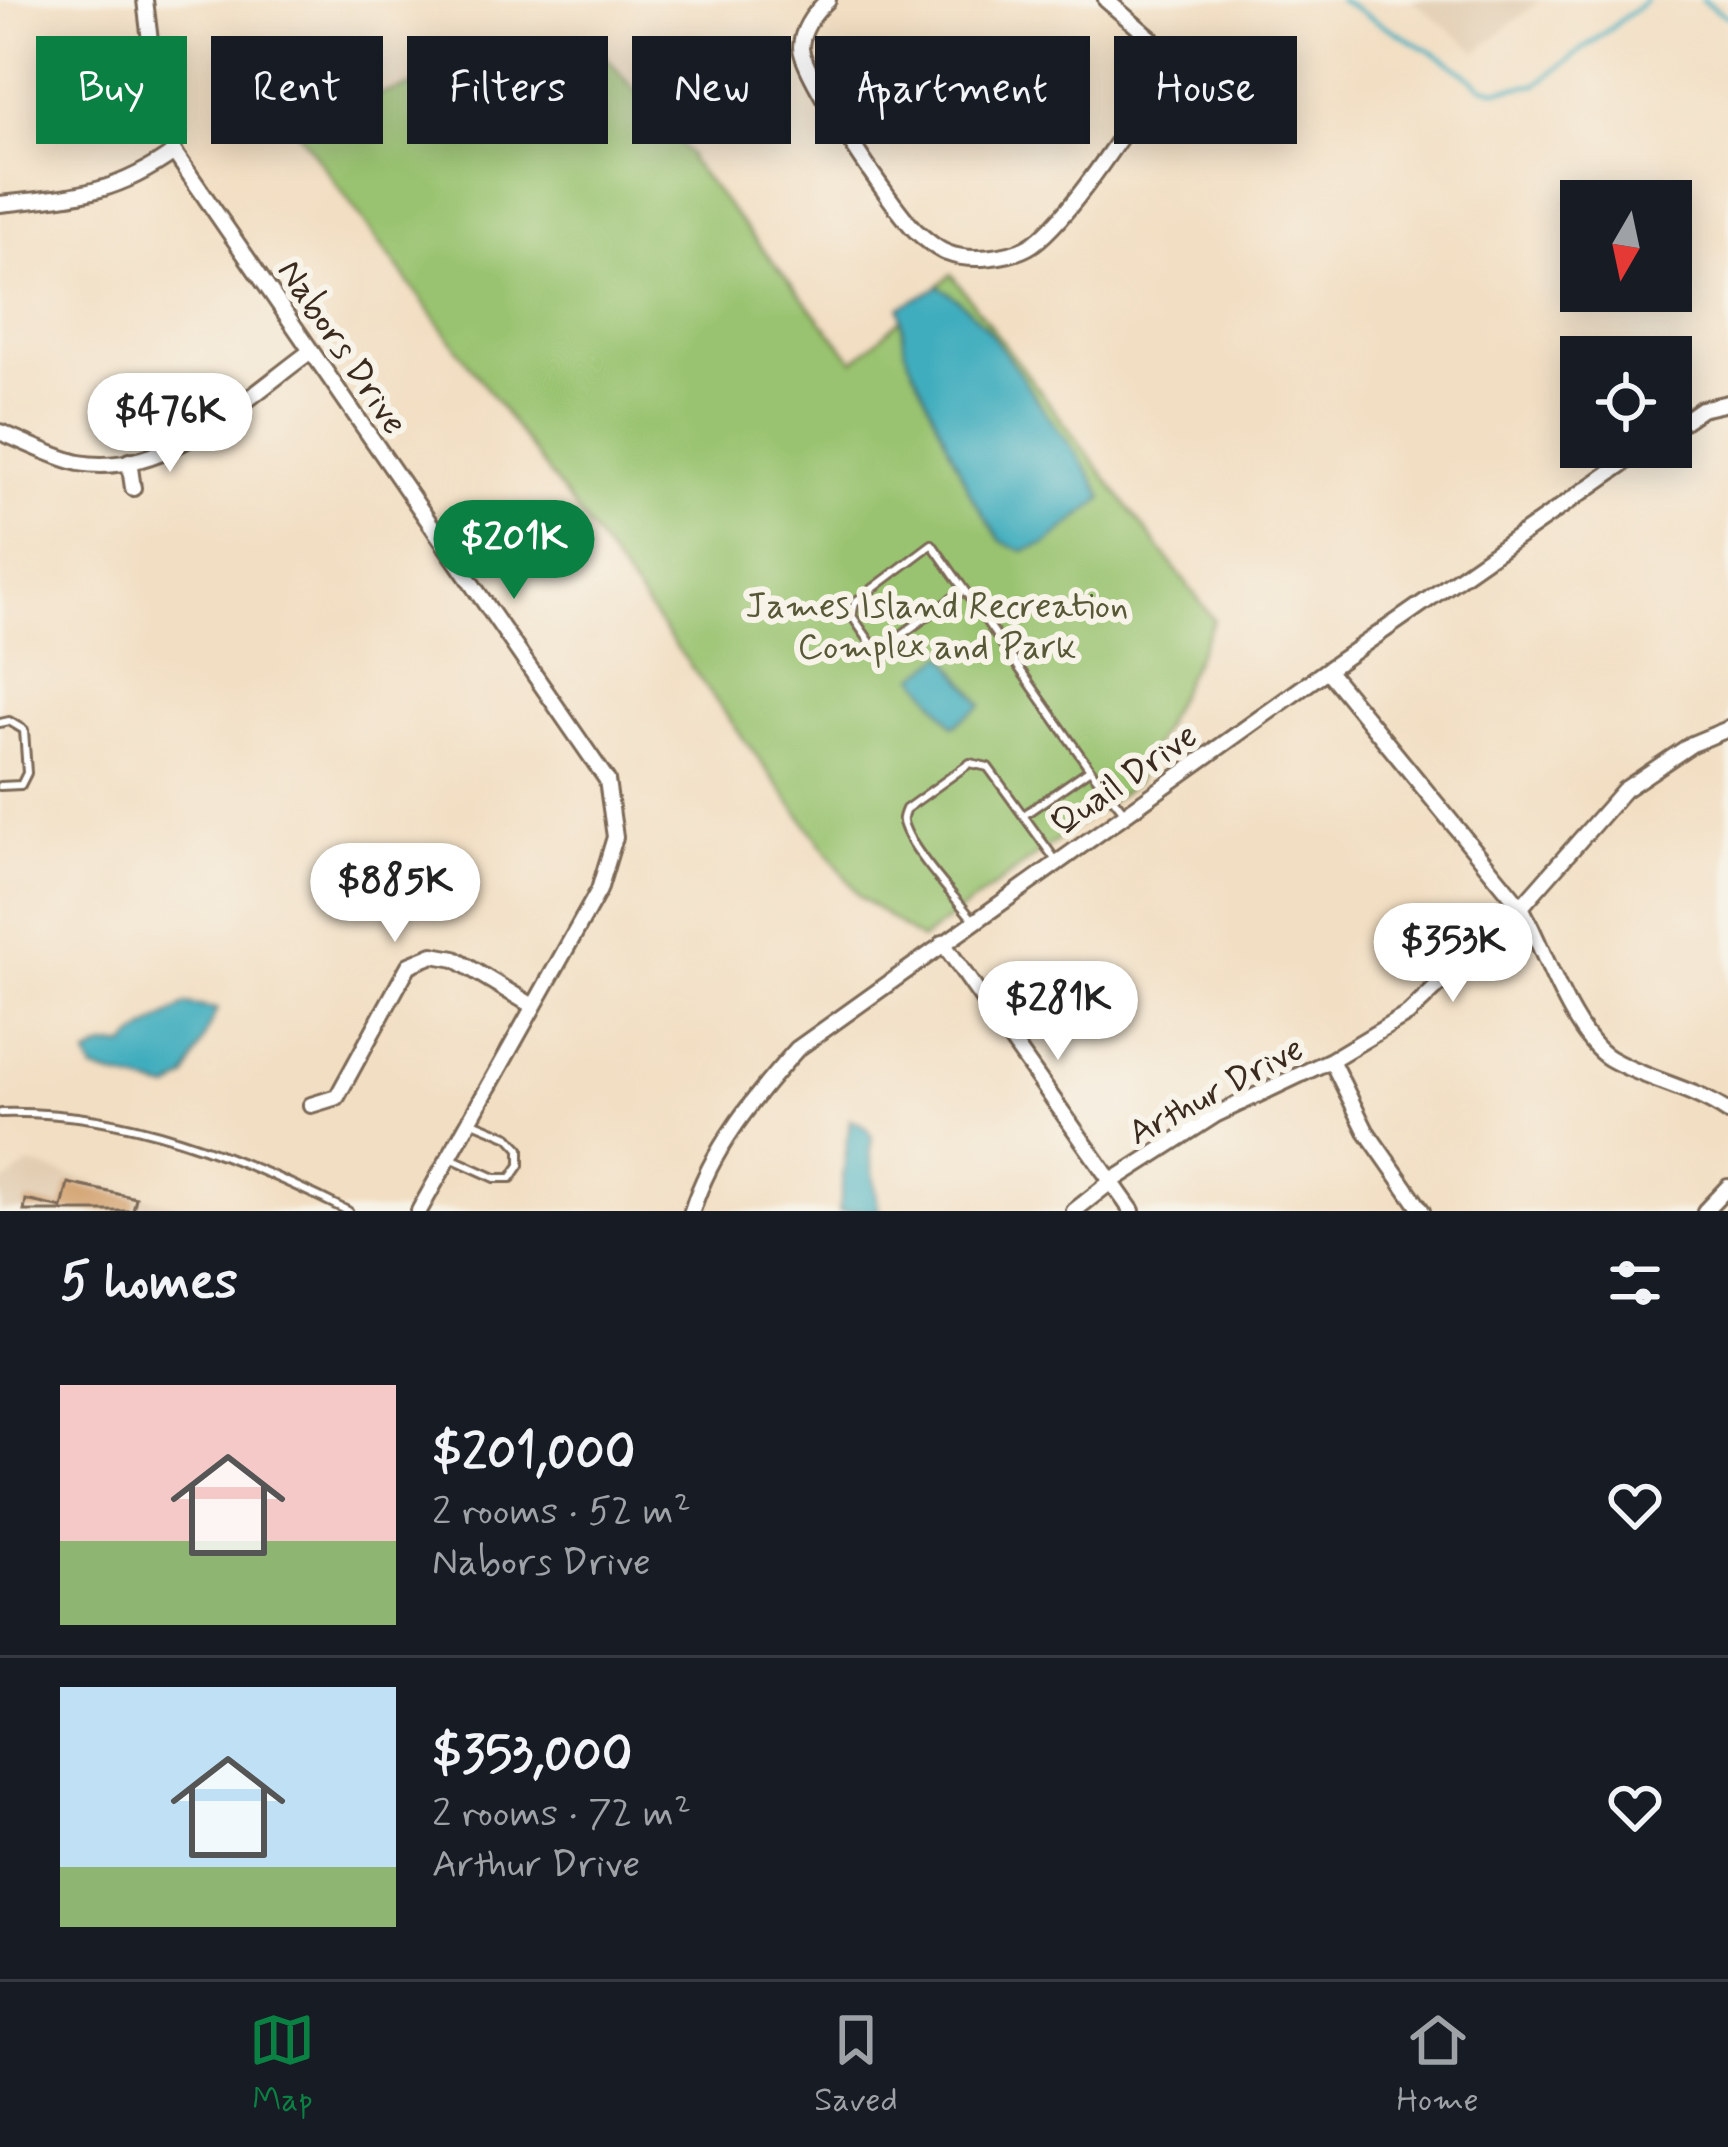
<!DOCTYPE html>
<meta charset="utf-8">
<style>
body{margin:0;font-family:Mynerve,sans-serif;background:#242831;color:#f1f3f6;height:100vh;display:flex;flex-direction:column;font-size:45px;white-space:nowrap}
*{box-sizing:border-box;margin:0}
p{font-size:39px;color:#9ea1a6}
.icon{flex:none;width:66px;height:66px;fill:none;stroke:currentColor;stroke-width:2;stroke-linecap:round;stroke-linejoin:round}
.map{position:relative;height:1211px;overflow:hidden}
.side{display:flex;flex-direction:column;background:#171b24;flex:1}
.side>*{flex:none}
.top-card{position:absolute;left:36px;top:36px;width:1656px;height:108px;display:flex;gap:24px}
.needle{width:78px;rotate:189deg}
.controls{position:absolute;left:1560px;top:180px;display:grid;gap:24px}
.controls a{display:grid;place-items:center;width:132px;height:132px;border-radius:0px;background:#171b24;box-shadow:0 6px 30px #0003;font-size:60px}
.price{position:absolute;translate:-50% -102px;padding:0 27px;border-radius:42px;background:#fff;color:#222;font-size:39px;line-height:78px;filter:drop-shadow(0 3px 6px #0008)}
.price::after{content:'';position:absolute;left:50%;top:72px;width:36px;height:27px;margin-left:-18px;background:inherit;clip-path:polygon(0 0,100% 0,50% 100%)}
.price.selected{background:#0b8043;color:#fff}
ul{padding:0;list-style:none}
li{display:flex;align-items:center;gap:36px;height:300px;padding:0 60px}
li+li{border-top:3px solid #363941}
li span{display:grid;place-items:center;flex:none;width:336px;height:240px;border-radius:0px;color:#555}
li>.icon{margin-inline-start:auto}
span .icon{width:144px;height:144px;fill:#fffc;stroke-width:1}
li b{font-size:51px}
h2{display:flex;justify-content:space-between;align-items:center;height:144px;padding:0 60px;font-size:51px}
.chip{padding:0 42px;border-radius:0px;background:#171b24;box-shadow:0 6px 30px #0003;font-size:42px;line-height:108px}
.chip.selected{background:#0b8043;color:#fff}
.tabs{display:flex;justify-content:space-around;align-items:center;height:168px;border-top:3px solid #363941;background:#171b24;font-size:33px;color:#9ea1a6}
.tabs a{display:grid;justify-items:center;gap:6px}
.tabs .selected{color:#0b8043}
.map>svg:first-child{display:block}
.built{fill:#e2cdb2}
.green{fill:#99c36f;stroke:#6a7646;stroke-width:3}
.water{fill:#40adbe;stroke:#3e6c6e;stroke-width:3}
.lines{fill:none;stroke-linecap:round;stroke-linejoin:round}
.stream{stroke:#40adbe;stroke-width:4.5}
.building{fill:#d3a26f}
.service-casing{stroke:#7b6957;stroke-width:12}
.minor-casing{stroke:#7b6957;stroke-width:20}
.service{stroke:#fff;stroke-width:6}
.minor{stroke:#fff;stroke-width:14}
.labels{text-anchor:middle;stroke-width:12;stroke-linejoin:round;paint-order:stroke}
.street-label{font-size:36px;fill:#3b2a1e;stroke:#f7f3e8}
.park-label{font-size:36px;fill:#575836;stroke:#f7f3e8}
</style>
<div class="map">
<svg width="1728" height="1211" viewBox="0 0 1728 1211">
<rect width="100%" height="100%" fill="#f7f3e8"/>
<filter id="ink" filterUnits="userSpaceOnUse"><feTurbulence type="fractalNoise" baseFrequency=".00833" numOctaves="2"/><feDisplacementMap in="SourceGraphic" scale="24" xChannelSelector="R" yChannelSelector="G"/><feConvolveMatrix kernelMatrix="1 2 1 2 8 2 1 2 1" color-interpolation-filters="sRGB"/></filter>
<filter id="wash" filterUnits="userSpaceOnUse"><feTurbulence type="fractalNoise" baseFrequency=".004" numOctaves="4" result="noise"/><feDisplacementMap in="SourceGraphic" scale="48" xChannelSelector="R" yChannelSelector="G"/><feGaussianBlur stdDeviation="2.7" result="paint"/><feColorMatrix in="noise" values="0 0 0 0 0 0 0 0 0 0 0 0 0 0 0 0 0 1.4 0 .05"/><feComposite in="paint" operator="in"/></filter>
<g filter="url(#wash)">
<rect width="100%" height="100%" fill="#f2dec2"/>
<!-- built -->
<path class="built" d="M1411,0h129l-63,52z
M29,1164l165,47h-194v-25z"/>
<!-- green -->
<path class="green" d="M591,39l100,117 -2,3 165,202 97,-87 263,346 -78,163 -215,157 -61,-43 -572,-779z"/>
<!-- water -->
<path class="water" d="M939,286c47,29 76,83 107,127 20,28 42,53 57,85l-57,46 -23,7 -22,-10 -29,-44 -67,-146 -5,-44z
M945,655l37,50 -29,21 -37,-50z
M186,1004l31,5 -31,69 -16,12 -77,-19 -6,-14c14,-12 22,-11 39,-11 7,-12 45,-31 60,-42z
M850,1119l15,7 7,11 -2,14 9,60h-40z"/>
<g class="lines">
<!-- stream -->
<path class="stream" d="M1339,0l112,63 32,24 13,3 40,-5 111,-85
M1702,0l26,17"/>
</g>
<g id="blocks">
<!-- building -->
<path class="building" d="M68,1183l68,15 -3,13h-109l2,-11 36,8z"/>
</g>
</g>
<g filter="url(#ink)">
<use href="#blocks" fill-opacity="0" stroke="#7b6957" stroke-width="3"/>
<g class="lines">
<!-- service casing -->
<g class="service-casing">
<path id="service" d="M964,590l-81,58 -10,-2 -21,-30 3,-14 77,-58 158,225
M0,723l9,-2 15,9 3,43 -6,12 -21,1
M1024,815l66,-46 35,44
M974,921c-19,-24 -59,-67 -69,-93 -4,-9 -2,-11 1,-19l64,-46 18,4 69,95
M1,1113c125,-3 237,43 347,98
M453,1159l42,19h16l9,-13v-16l-11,-12 -36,-15"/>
</g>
<!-- minor casing -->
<g class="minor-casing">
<path id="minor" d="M145,0l13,106 16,46 433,628 8,57 -16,53 -180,321
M828,0c-13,12 -26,28 -27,47 0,26 94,165 116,185 8,7 21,18 30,21 22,9 61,5 81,-6 40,-22 116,-147 146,-189
M1106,0l68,58 66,47
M0,204c72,-8 113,-8 174,-52
M1671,430l30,-21 27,-6
M0,432c25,10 53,25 79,31 87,16 168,-66 232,-112
M129,461l4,27
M1327,670l194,237c22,40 51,128 88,151 37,22 83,29 119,54
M943,943l189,268
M1331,1060l35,71 56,80
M311,1105l26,-8 72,-132 24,-10 22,4 78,47
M692,1211c19,-62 63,-115 105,-162l530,-379 320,-223
M1074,1211l38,-30 103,-66 116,-55 77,-46 113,-107 103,-117 68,-46 36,-15
M1705,1211l23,-24"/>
</g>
<!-- service -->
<use href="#service" class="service"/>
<!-- minor -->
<use href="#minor" class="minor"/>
</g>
</g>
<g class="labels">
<!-- street labels -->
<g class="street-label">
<text transform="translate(344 346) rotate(56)" y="13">Nabors Drive</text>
<text transform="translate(1123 778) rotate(-35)" y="13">Quail Drive</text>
<text transform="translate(1215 1089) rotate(-28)" y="13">Arthur Drive</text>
</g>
<!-- park labels -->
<g class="park-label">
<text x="937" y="617">James Island Recreation<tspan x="937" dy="41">Complex and Park</tspan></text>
</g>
</g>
</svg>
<div class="controls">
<a><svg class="needle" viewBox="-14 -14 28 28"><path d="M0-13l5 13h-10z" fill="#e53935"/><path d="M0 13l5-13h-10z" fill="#9ea1a6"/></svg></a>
<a><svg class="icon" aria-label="locate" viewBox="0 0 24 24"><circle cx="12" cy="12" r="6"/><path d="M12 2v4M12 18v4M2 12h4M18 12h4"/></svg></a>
</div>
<b class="price" style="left:170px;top:475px">$476K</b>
<b class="price selected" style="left:514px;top:602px">$201K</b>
<b class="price" style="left:395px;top:945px">$885K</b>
<b class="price" style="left:1453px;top:1005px">$353K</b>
<b class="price" style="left:1058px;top:1063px">$281K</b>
<div class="top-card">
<a class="chip selected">Buy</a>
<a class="chip">Rent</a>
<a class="chip">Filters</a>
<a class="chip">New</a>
<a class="chip">Apartment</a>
<a class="chip">House</a>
</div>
</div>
<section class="side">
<h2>5 homes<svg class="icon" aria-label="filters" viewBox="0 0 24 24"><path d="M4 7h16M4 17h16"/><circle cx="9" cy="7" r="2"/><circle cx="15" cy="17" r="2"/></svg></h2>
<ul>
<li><span style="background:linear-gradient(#f6c9c9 65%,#8fb573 0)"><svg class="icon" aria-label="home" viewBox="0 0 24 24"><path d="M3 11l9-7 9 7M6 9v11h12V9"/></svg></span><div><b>$201,000</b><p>2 rooms · 52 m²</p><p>Nabors Drive</p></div><svg class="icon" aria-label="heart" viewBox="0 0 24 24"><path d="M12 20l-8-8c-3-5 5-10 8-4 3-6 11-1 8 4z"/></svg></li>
<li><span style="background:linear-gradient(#bfe0f5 75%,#8fb573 0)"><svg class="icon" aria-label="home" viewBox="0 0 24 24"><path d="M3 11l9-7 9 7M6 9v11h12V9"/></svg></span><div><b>$353,000</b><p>2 rooms · 72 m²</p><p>Arthur Drive</p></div><svg class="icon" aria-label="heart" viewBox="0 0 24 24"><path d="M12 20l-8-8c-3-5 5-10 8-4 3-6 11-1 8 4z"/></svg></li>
</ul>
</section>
<nav class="tabs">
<a class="selected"><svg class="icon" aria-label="map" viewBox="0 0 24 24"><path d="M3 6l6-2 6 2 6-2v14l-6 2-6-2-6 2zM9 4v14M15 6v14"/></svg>Map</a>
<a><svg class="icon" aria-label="saved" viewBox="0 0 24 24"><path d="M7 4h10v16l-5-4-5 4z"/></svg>Saved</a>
<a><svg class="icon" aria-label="home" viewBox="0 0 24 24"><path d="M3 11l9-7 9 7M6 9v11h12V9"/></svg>Home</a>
</nav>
